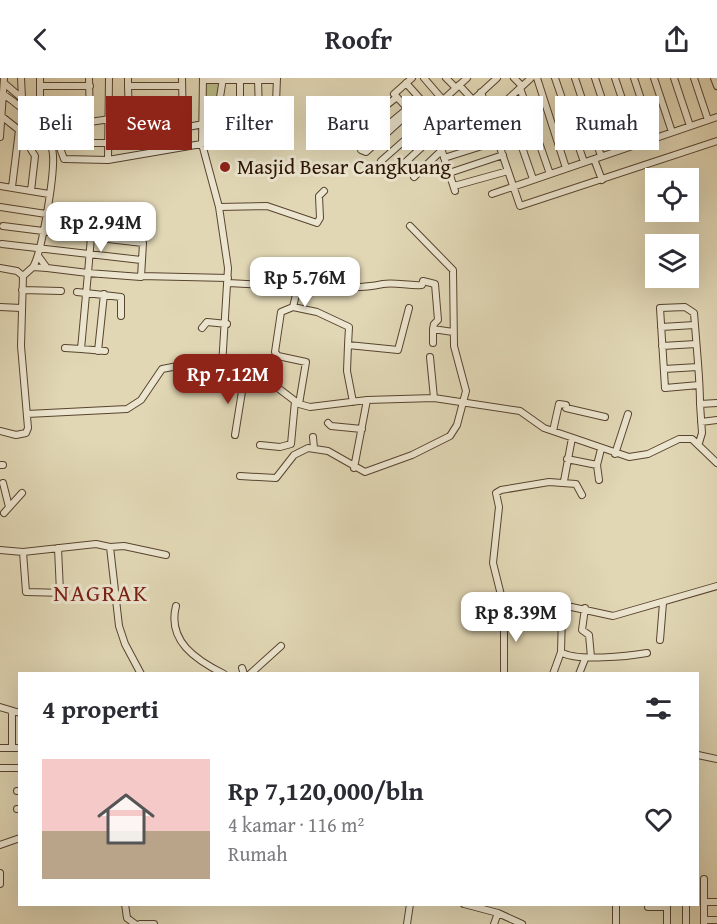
<!DOCTYPE html>
<html lang="id">
<meta charset="utf-8">
<style>
body{margin:0;font-family:"Gentium Book Plus",serif;background:#f7f7f7;color:#2b2b33;height:100vh;display:flex;flex-direction:column;font-size:22px;white-space:nowrap}
*{box-sizing:border-box;margin:0}
p{font-size:20px;color:#7c7c81}
.icon{flex:none;width:33px;height:33px;fill:none;stroke:currentColor;stroke-width:2;stroke-linecap:round;stroke-linejoin:round}
.map{position:relative;flex:1;overflow:hidden}
.side{position:absolute;left:18px;top:594px;width:681px;height:234px;display:flex;flex-direction:column;background:#fff;border-radius:0px;box-shadow:0 6px 24px #0002}
.side>*{flex:none}
.top-card{position:absolute;left:18px;top:18px;width:681px;height:54px;display:flex;gap:12px}
.fabs{position:absolute;left:645px;top:90px;display:grid;gap:12px}
.fabs a{display:grid;place-items:center;width:54px;height:54px;border-radius:0px;background:#fff;box-shadow:0 6px 24px #0002;font-size:30px}
.price{position:absolute;translate:-50% -51px;padding:0 14px;border-radius:12px;background:#fff;color:#222;font-size:20px;line-height:39px;filter:drop-shadow(0 2px 3px #0008)}
.price::after{content:'';position:absolute;left:50%;top:36px;width:18px;height:14px;margin-left:-9px;background:inherit;clip-path:polygon(0 0,100% 0,50% 100%)}
.price.selected{background:#8f2418;color:#fff}
ul{padding:0;list-style:none}
li{display:flex;align-items:center;gap:18px;height:150px;padding:0 24px}
li+li{border-top:2px solid #e1e1e2}
li span{display:grid;place-items:center;flex:none;width:168px;height:120px;border-radius:0px;color:#555}
li>.icon{margin-inline-start:auto}
span .icon{width:72px;height:72px;fill:#fffc;stroke-width:1}
li b{font-size:26px}
h2{display:flex;justify-content:space-between;align-items:center;height:72px;padding:0 24px;font-size:26px}
.pill{padding:0 21px;border-radius:0px;background:#fff;box-shadow:0 6px 24px #0002;font-size:21px;line-height:54px}
.pill.selected{background:#8f2418;color:#fff}
header{display:flex;justify-content:space-between;align-items:center;height:78px;padding:0 24px;background:#fff;font-size:27px;font-weight:600}
.map>svg:first-child{display:block}
.green{fill:#babc88;stroke:#726845;stroke-width:1.5}
.lines{fill:none;stroke-linecap:round;stroke-linejoin:round}
.minor-casing{stroke:#58442f;stroke-width:8}
.minor{stroke:#ece5cf;stroke-width:6}
.poi-dot{fill:#8f2418;stroke:#ece5cf;stroke-width:2}
.labels{text-anchor:middle;stroke-width:6;stroke-linejoin:round;paint-order:stroke}
.poi-label{font-size:21px;fill:#2a1302;stroke:#ece5cf;text-anchor:start}
.quarter-label{font-size:24px;letter-spacing:1.5px;fill:#7a1f14;stroke:#ece5cf}
</style>
<header><svg class="icon" aria-label="back" viewBox="0 0 24 24"><path d="M15 5l-7 7 7 7"/></svg>Roofr<svg class="icon" aria-label="share" viewBox="0 0 24 24"><path d="M12 15V3M7 8l5-5 5 5M5 13v7h14v-7"/></svg></header>
<div class="map">
<svg width="717" height="846" viewBox="0 0 717 846">
<rect width="100%" height="100%" fill="#e1d7b5"/>
<filter id="stains"><feTurbulence type="fractalNoise" baseFrequency=".00333" numOctaves="4"/><feColorMatrix values="0 0 0 0 .2 0 0 0 0 .09 0 0 0 0 .02 0 0 0 .5 -.17"/></filter>
<radialGradient id="worn" r=".72"><stop offset=".6" stop-color="#630" stop-opacity="0"/><stop offset="1" stop-color="#630" stop-opacity=".3"/></radialGradient>
<!-- green -->
<path class="green" d="M204,2l18,1 -9,61 -7,1z"/>
<g class="lines">
<!-- minor casing -->
<g class="minor-casing">
<path id="minor" d="M21,0l1,20
M40,0v29
M89,0l1,44 93,-14
M128,0v8h54
M182,0l1,50 20,-4
M203,0l-1,66 17,63 9,61 -6,98
M412,0l-18,16 45,48 16,49
M424,0l19,22
M446,0l10,10
M514,0l8,8
M531,0l-25,23 27,78
M537,0l29,90
M555,0l29,84
M575,0l26,78
M595,0l24,72
M615,0l22,65
M634,0l20,60
M654,0l18,54
M674,0l16,48
M694,0l14,42
M714,0l3,8
M258,1l1,35
M203,2h74
M4,5l47,40 13,36 44,1 105,-18 10,-64
M406,5l25,28
M459,7l14,15
M40,8h50
M128,8l1,32
M520,10l30,86
M481,14l39,114 197,-65
M3,16c19,13 42,32 49,55 5,16 -10,103 -19,118
M40,26l50,1
M129,27h54
M407,31l-46,38v3l5,2 44,-40
M0,37l19,15 16,26 -4,35
M240,39v-38
M456,40l31,-9
M217,43l58,-11
M419,44l48,-44
M51,45l39,-1
M554,52l53,-17
M0,59l4,-59
M346,59l51,-40
M213,64l62,-14 2,-50
M439,64l53,-18
M61,65h47l75,-15
M444,80l54,-17
M594,81l8,21
M108,82l1,-82
M381,83l41,-36
M398,91l99,-91
M449,95l54,-18
M414,99l27,-26
M0,108l49,8
M454,108l54,-15
M12,109l7,-57
M492,116l225,-77
M0,129l46,7
M219,129l48,-1 50,17 3,-5 -1,-22 5,-5
M3,148l88,11 -3,36 -41,-5
M2,166l139,16
M0,190l17,3 6,5 -2,70 7,82 -2,5 -10,2 -16,-4
M23,198l10,-9 14,1 -8,-11
M141,198l87,2
M228,205l38,2
M22,212l39,1
M77,214l44,5v19
M0,229l21,1
M293,229l24,5 32,15 -1,18
M661,249l34,-2
M202,250l5,-6 20,2
M433,265v-14
M662,268l34,-2
M65,270l16,1 7,-76 53,4 2,-34 -52,-6
M81,271l24,2
M98,273l6,-57
M430,279l4,41
M664,291l34,-2
M699,307l-34,3 -5,-80 25,-1 9,6 4,50c1,13 2,27 2,41
M353,324l-6,-31 1,-26 50,5 11,-42
M299,326l7,-42 -28,-6 -3,-4 6,-40 12,-5 9,-37c26,19 51,20 81,14 12,-2 26,2 39,1l1,-4 12,3 3,36 -4,4 -1,5 20,3
M27,336l100,-5 14,-9 21,-31 42,-8 14,2 24,15 32,7 25,19 11,3 57,-7 67,-2 86,13 24,17 85,29 19,-3 31,-15h13l25,24
M701,344l16,-2
M328,345l3,3 31,3
M553,353l6,-27 7,1v3l39,9
M235,357l9,-56
M313,359l1,11
M699,365l3,-10 -2,-29 17,-1
M260,367l20,2 11,-3 4,-43
M615,376l13,-40
M567,381l30,6 2,15
M0,387h3
M597,387l4,-16
M354,390l13,-68
M240,398l36,2 18,-23 14,-7 20,3 37,21 47,-17 38,-19 7,-11 9,-34 -12,-45 -1,-76 -43,-44
M564,403l8,-43
M3,405l6,24
M4,435l18,-20
M110,469l14,-1 42,9
M58,470l2,44
M0,472l23,2 73,-8 14,3 9,79 6,18 16,30
M23,474l3,40 40,1
M566,527l-4,9 -1,38c14,10 69,4 86,1
M176,528c-9,35 20,54 48,68
M504,529l49,-4 60,13 104,-30
M585,530l-3,22 7,5 2,22
M502,541l36,1
M660,562l3,-37
M242,590l2,6
M250,596l31,-28
M504,596v-67l-11,-44 6,-56 -3,-14 5,-3 48,-8 27,2 6,11
M553,596l8,-22
M579,596l6,-15
M0,629l20,6
M0,670h17
M12,670v-37
M698,677l19,4
M0,690h20
M17,713h3
M17,731h3
M0,767l20,-7
M0,795v11
M704,801v45
M704,824h13
M125,826l2,14 8,6
M464,826l34,9 24,11
M616,826v20
M686,826v20
M648,829h19
M704,842h13
M140,846h14
M407,846l3,-20
M494,846l4,-11
M667,846v-19"/>
</g>
<!-- minor -->
<use href="#minor" class="minor"/>
</g>
<!-- markers -->
<circle class="poi-dot" cx="225" cy="89" r="6"/>
<g class="labels">
<!-- poi labels -->
<g class="poi-label">
<text x="237" y="96">Masjid Besar Cangkuang</text>
</g>
<!-- quarter labels -->
<g class="quarter-label">
<text x="101" y="523">NAGRAK</text>
</g>
</g>
<rect width="100%" height="100%" filter="url(#stains)"/>
<rect width="100%" height="100%" fill="url(#worn)"/>
</svg>
<div class="fabs">
<a><svg class="icon" aria-label="locate" viewBox="0 0 24 24"><circle cx="12" cy="12" r="6"/><path d="M12 2v4M12 18v4M2 12h4M18 12h4"/></svg></a>
<a><svg class="icon" aria-label="layers" viewBox="0 0 24 24"><path d="M12 4l9 5-9 5-9-5zM3 14l9 5 9-5"/></svg></a>
</div>
<b class="price" style="left:101px;top:175px">Rp 2.94M</b>
<b class="price" style="left:305px;top:230px">Rp 5.76M</b>
<b class="price selected" style="left:228px;top:327px">Rp 7.12M</b>
<b class="price" style="left:516px;top:565px">Rp 8.39M</b>
<div class="top-card">
<a class="pill">Beli</a>
<a class="pill selected">Sewa</a>
<a class="pill">Filter</a>
<a class="pill">Baru</a>
<a class="pill">Apartemen</a>
<a class="pill">Rumah</a>
</div>
<section class="side">
<h2>4 properti<svg class="icon" aria-label="filters" viewBox="0 0 24 24"><path d="M4 7h16M4 17h16"/><circle cx="9" cy="7" r="2"/><circle cx="15" cy="17" r="2"/></svg></h2>
<ul>
<li><span style="background:linear-gradient(#f6c9c9 60%,#b9a48a 0)"><svg class="icon" aria-label="home" viewBox="0 0 24 24"><path d="M3 11l9-7 9 7M6 9v11h12V9"/></svg></span><div><b>Rp 7,120,000/bln</b><p>4 kamar · 116 m²</p><p>Rumah</p></div><svg class="icon" aria-label="heart" viewBox="0 0 24 24"><path d="M12 20l-8-8c-3-5 5-10 8-4 3-6 11-1 8 4z"/></svg></li>
</ul>
</section>
</div>
